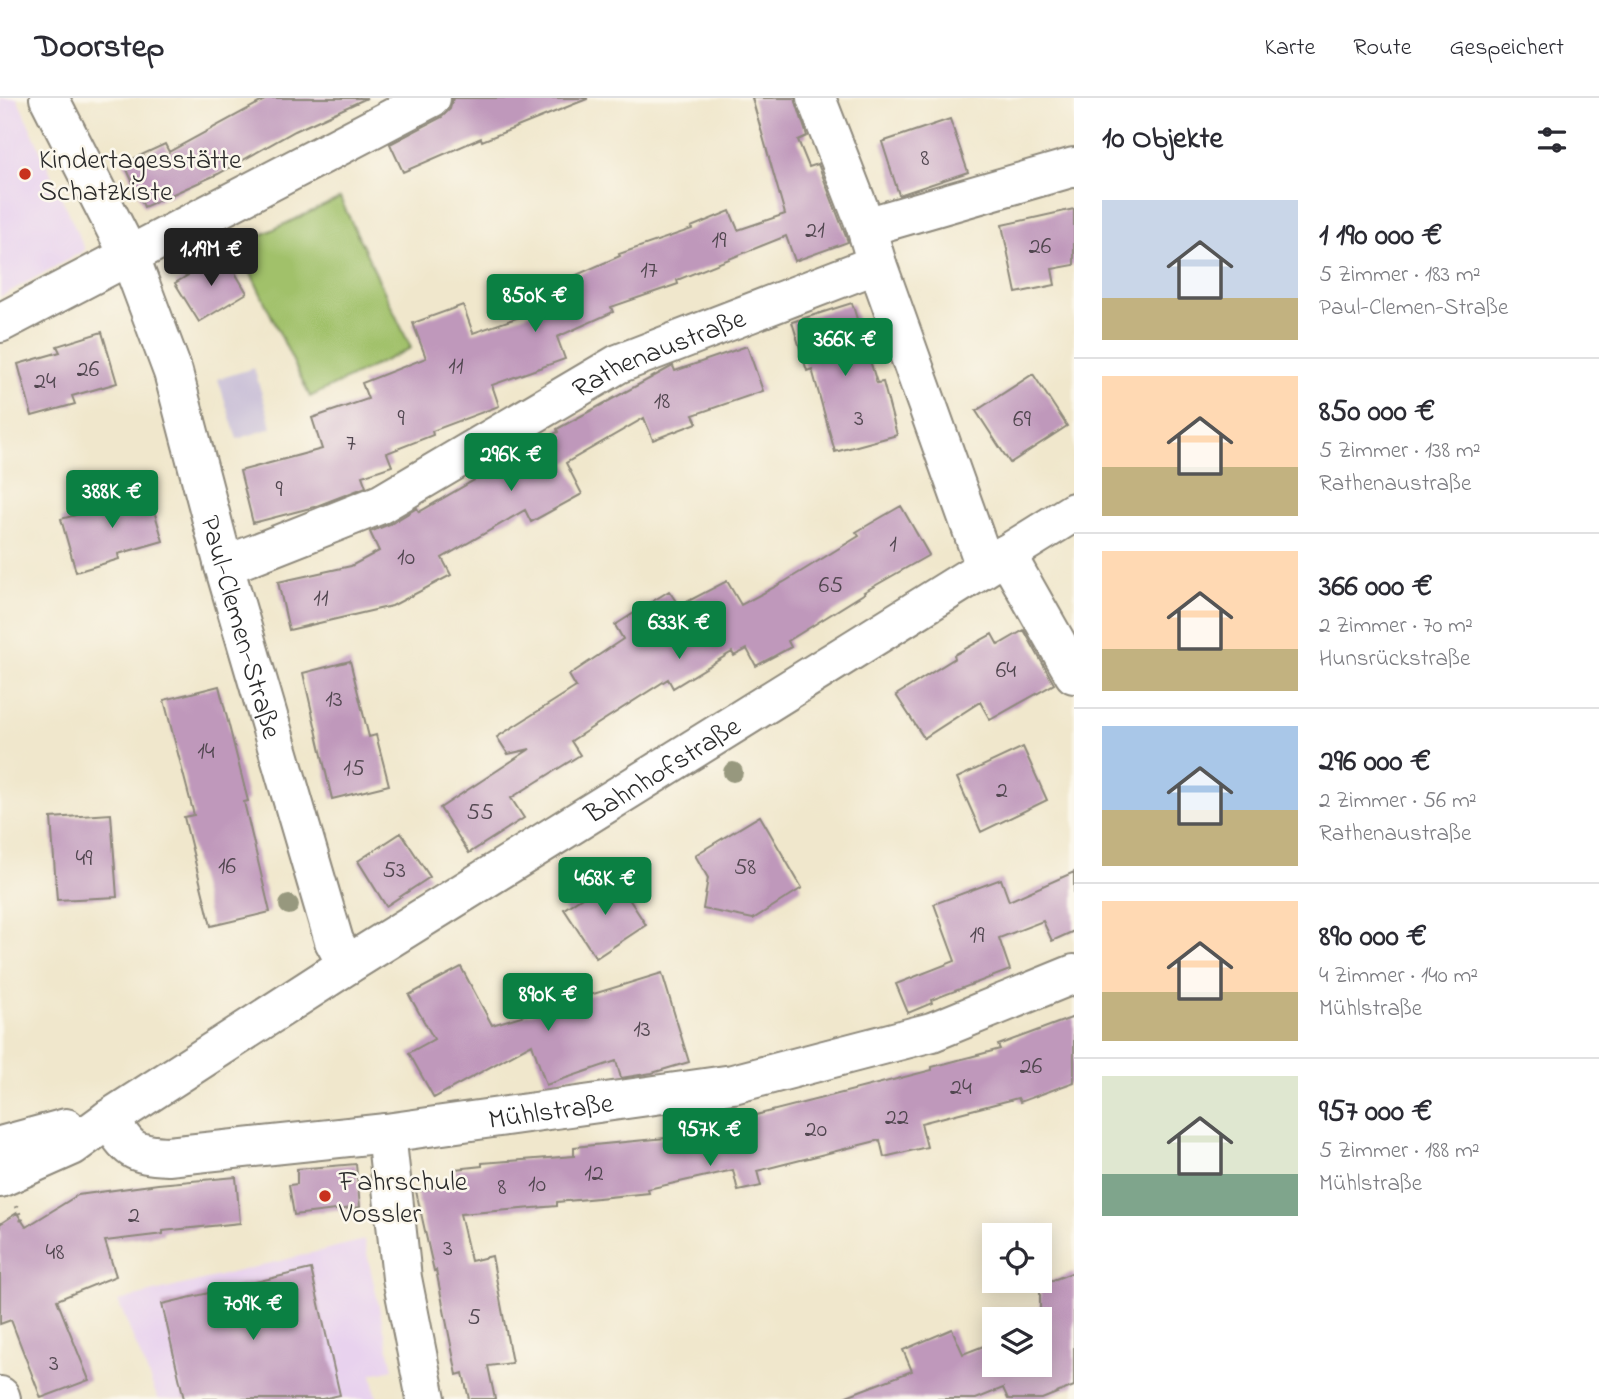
<!DOCTYPE html>
<html lang="de">
<meta charset="utf-8">
<style>
body{margin:0;font-family:"Indie Flower",sans-serif;background:#f7f7f7;color:#2b2b33;height:100vh;display:flex;flex-direction:column;font-size:26px;white-space:nowrap}
*{box-sizing:border-box;margin:0}
p{font-size:23px;color:#7c7c81}
.icon{flex:none;width:38px;height:38px;fill:none;stroke:currentColor;stroke-width:2;stroke-linecap:round;stroke-linejoin:round}
.map{position:relative;flex:1;overflow:hidden}
.panel{display:flex;flex-direction:column;background:#fff;width:525px}
.panel>*{flex:none}
.fabs{position:absolute;left:982px;top:1125px;display:grid;gap:14px}
.fabs a{display:grid;place-items:center;width:70px;height:70px;border-radius:0px;background:#fff;box-shadow:0 4px 18px #0003;font-size:35px}
.price{position:absolute;translate:-50% -60px;padding:0 16px;border-radius:7px;background:#0b8043;color:#fff;font-size:23px;line-height:46px;filter:drop-shadow(0 2px 4px #0008)}
.price::after{content:'';position:absolute;left:50%;top:42px;width:21px;height:16px;margin-left:-10px;background:inherit;clip-path:polygon(0 0,100% 0,50% 100%)}
.price.active{background:#222;color:#fff}
ul{padding:0;list-style:none}
li{display:flex;align-items:center;gap:21px;height:175px;padding:0 28px}
li+li{border-top:2px solid #e1e1e2}
li span{display:grid;place-items:center;flex:none;width:196px;height:140px;border-radius:0px;color:#555}
li>.icon{margin-inline-start:auto}
span .icon{width:84px;height:84px;fill:#fffc;stroke-width:1}
li b{font-size:30px}
h2{display:flex;justify-content:space-between;align-items:center;height:84px;padding:0 28px;font-size:30px}
header{display:flex;align-items:center;gap:42px;box-sizing:border-box;height:98px;padding:0 35px;background:#fff;border-bottom:2px solid #e1e1e2}
header strong{font-size:33px}
nav{display:flex;gap:38px;margin-inline-start:auto;font-size:24px}
main{display:flex;flex:1;min-height:0}
.map>svg:first-child{display:block}
.built{fill:#e8d2ee}
.industrial{fill:#c9bfd7}
.green{fill:#a1c16a;stroke:#66764a;stroke-width:2}
.building{fill:#bf98bb}
.lines{fill:none;stroke-linecap:round;stroke-linejoin:round}
.minor-casing{stroke:#8e897c;stroke-width:42}
.path{stroke:#8e897c;stroke-width:4.5;stroke-dasharray:2 5;stroke-linecap:butt}
.minor{stroke:#fff;stroke-width:38}
.tree{fill:#97987e}
.poi-dot{fill:#c8321e;stroke:#fbf7ec;stroke-width:2.5}
.labels{text-anchor:middle;stroke-width:5;stroke-linejoin:round;paint-order:stroke}
.number-label{font-size:24px;fill:#50464f}
.poi-label{font-size:28px;fill:#2b2b2b;stroke:#fbf7ec;text-anchor:start}
.street-label{font-size:28px;fill:#2b2b2b;stroke:#fbf7ec}
</style>
<header>
<strong>Doorstep</strong>
<nav><a>Karte</a><a>Route</a><a>Gespeichert</a></nav>
</header>
<main>
<div class="map">
<svg width="1074" height="1301" viewBox="0 0 1074 1301">
<rect width="100%" height="100%" fill="#fbf7ec"/>
<filter id="ink" filterUnits="userSpaceOnUse"><feTurbulence type="fractalNoise" baseFrequency=".0143" numOctaves="2"/><feDisplacementMap in="SourceGraphic" scale="14" xChannelSelector="R" yChannelSelector="G"/><feConvolveMatrix kernelMatrix="1 2 1 2 8 2 1 2 1" color-interpolation-filters="sRGB"/></filter>
<filter id="wash" filterUnits="userSpaceOnUse"><feTurbulence type="fractalNoise" baseFrequency=".00686" numOctaves="4" result="noise"/><feDisplacementMap in="SourceGraphic" scale="28" xChannelSelector="R" yChannelSelector="G"/><feGaussianBlur stdDeviation="1.57" result="paint"/><feColorMatrix in="noise" values="0 0 0 0 0 0 0 0 0 0 0 0 0 0 0 0 0 1.4 0 .05"/><feComposite in="paint" operator="in"/></filter>
<g filter="url(#wash)">
<rect width="100%" height="100%" fill="#f0e7cc"/>
<!-- built -->
<path class="built" d="M0,0h17l68,152 -85,47z
M364,1142l29,129 -21,5 5,25h-219l-40,-98z"/>
<!-- industrial -->
<path class="industrial" d="M254,270l18,60 -35,11 -19,-60z"/>
<!-- green -->
<path class="green" d="M340,100l71,150 -101,49 -72,-151z"/>
<g id="blocks">
<!-- building -->
<path class="building" d="M268,0h99l-72,33 -77,43 -74,33 -20,-44 41,-19 4,8z
M453,0h134v1l-105,42 -1,-3 -78,34 -13,-28 52,-27 8,-8z
M752,0h43l12,38 -9,4 11,27 9,-3 30,78 -53,19 -9,-25 -109,44 1,4 -67,23 2,5 -56,25 8,22 -73,26 7,21 -67,25 1,4 -46,18 5,13 -30,10 4,11 -52,20 -61,16 -13,-52 82,-22 -10,-31 56,-19 -6,-16 64,-25 -13,-35 50,-18 10,28 84,-29 -8,-17 71,-31 -1,-2 73,-25 -1,-2 39,-16 8,19 47,-16z
M950,21l18,53 -69,23 -17,-53z
M1074,111v56l-22,4 3,16 -39,8 -14,-68z
M224,156l23,39 -48,29 -24,-39z
M852,205l25,80 6,-1 14,53 -62,17 -23,-83 -5,2 -15,-49z
M102,234l15,51 -45,13 3,8 -43,12 -14,-52 42,-12 -3,-6z
M747,248l16,45 -70,24 4,8 -44,17 -9,-22 -78,45 16,31 -51,28 -6,-12 -83,48 9,17 -59,31 -103,24 -11,-48 73,-16 28,-15 -9,-19 22,-9 25,-15 2,4 81,-47 -1,-2 59,-31 -1,-3 114,-62 2,-1 2,5z
M1033,276l34,52 -57,37 -34,-52z
M147,389l16,54 -45,13 1,5 -43,13 -15,-53 44,-12 -3,-6z
M901,408l28,49 -65,37 1,1 -77,48 3,6 -35,19 -9,-17 -13,7 -2,-4 -59,36 -5,-9 -97,62 9,14 -69,43 13,20 -55,35 -29,-45 90,-59 -22,5 -11,-17 79,-50 -7,-12 54,-36 -8,-14 54,-34 10,15 48,-25 14,24 43,-23 75,-46 -3,-4z
M1024,532l30,54 -64,36 -10,-18 -56,36 -28,-43 59,-37 -1,-3 38,-21 6,11z
M350,563l19,76 7,-2 13,50 -57,14 -29,-126z
M219,588l29,115 -4,1 26,110 -59,14 -27,-109 10,-2 -30,-115z
M1023,649l24,53 -66,32 -24,-54z
M111,716l6,83 -60,3 -6,-82z
M760,718l42,72 -49,31 -50,-10 5,-31 -13,-23z
M401,735l29,44 -44,29 -28,-45z
M1074,774v59l-22,10 -9,-20 -44,17 11,32 -79,30 1,3 -24,10 -12,-29 59,-23 -21,-57 67,-25 8,22z
M614,778l32,49 -50,33 -32,-49z
M461,869l31,58 170,-52 27,89 -37,11 -31,5 -5,-17 -70,24 -14,-41 -98,54 -25,-45 25,-14 -25,-44z
M1074,919v65l-54,20 -2,-4 -97,25 6,24 -43,10 -4,-17 -123,31 4,15 -23,5 -5,-21 -85,19 1,4 -92,9v4l-97,8 11,47 21,-5 20,107 -24,3 7,33h-26l-6,-26 -6,2 -21,-105 -2,1 -18,-80 39,-6v-16l27,-3v-3l92,-7v-9l92,-9 266,-68v-3l68,-18 -2,-4z
M356,1066l4,43 -66,8 -5,-30 8,-1v-15z
M236,1079l4,46 -77,8v3l-58,7 11,35 -59,24 32,80 -48,18 -30,-78 -11,4v-100l17,-11 9,14 52,-32 80,-11z
M311,1171l29,126 -18,4h-138l-22,-95z
M1074,1174v114l-32,13h-34l-5,-11 -27,11h-132v-2l68,-26 -9,-21 49,-21 11,25 31,-12v23h46v-80z"/>
</g>
</g>
<g filter="url(#ink)">
<use href="#blocks" fill-opacity="0" stroke="#8e897c" stroke-width="2"/>
<g class="lines">
<!-- minor casing -->
<g class="minor-casing">
<g id="minor">
<path id="s1" d="M49,0l81,159 43,115 51,194 110,375 13,24"/>
<path d="M816,0l50,129 11,37 108,302"/>
<path d="M866,129l208,-60"/>
<path d="M0,225l431,-225"/>
<path d="M1006,456l68,120"/>
<path id="s2" d="M224,468l157,-62 237,-140 259,-100"/>
<path id="s3" d="M109,1021c20,31 22,35 59,37l218,-23 347,-49 199,-52 142,-58"/>
<path d="M386,1035l16,145 24,121"/>
<path d="M0,1048l66,-18"/>
<path id="s4" d="M0,1080l72,-32 37,-27 238,-154 727,-453"/>
<path d="M0,1298l1,3"/>
</g>
</g>
<!-- path -->
<path class="path" d="M16,1108l6,15"/>
<!-- minor -->
<use href="#minor" class="minor"/>
</g>
<!-- trees -->
<g class="tree">
<circle cx="733" cy="674" r="10"/>
<circle cx="289" cy="807" r="10"/>
</g>
</g>
<!-- markers -->
<g class="poi-dot">
<circle cx="25" cy="76" r="7"/>
<circle cx="325" cy="1098" r="7"/>
</g>
<g class="labels">
<!-- number labels -->
<g class="number-label">
<text x="925" y="67">8</text>
<text x="815" y="139">21</text>
<text x="719" y="149">19</text>
<text x="1040" y="155">26</text>
<text x="649" y="179">17</text>
<text x="456" y="275">11</text>
<text x="88" y="278">26</text>
<text x="45" y="290">24</text>
<text x="662" y="310">18</text>
<text x="401" y="327">9</text>
<text x="859" y="327">3</text>
<text x="1022" y="328">69</text>
<text x="351" y="352">7</text>
<text x="279" y="398">9</text>
<text x="893" y="453">1</text>
<text x="406" y="466">10</text>
<text x="831" y="494">65</text>
<text x="321" y="507">11</text>
<text x="1006" y="579">64</text>
<text x="334" y="608">13</text>
<text x="206" y="660">14</text>
<text x="354" y="677">15</text>
<text x="1002" y="699">2</text>
<text x="480" y="721">55</text>
<text x="84" y="767">49</text>
<text x="227" y="775">16</text>
<text x="745" y="776">58</text>
<text x="394" y="779">53</text>
<text x="977" y="844">19</text>
<text x="642" y="938">13</text>
<text x="1031" y="975">26</text>
<text x="961" y="996">24</text>
<text x="897" y="1026">22</text>
<text x="816" y="1038">20</text>
<text x="594" y="1082">12</text>
<text x="537" y="1093">10</text>
<text x="502" y="1096">8</text>
<text x="134" y="1124">2</text>
<text x="448" y="1157">3</text>
<text x="55" y="1161">48</text>
<text x="474" y="1226">5</text>
<text x="54" y="1272">3</text>
</g>
<!-- poi labels -->
<g class="poi-label">
<text x="39" y="70">Kindertagesstätte<tspan x="39" dy="32">Schatzkiste</tspan></text>
<text x="339" y="1092">Fahrschule<tspan x="339" dy="32">Vossler</tspan></text>
</g>
<!-- street labels -->
<g class="street-label">
<text dy="10" stroke="none"><textPath href="#s2" startOffset="486">Rathenaustraße</textPath></text>
<text dy="10" stroke="none"><textPath href="#s1" startOffset="565">Paul-Clemen-Straße</textPath></text>
<text dy="10" stroke="none"><textPath href="#s4" startOffset="779">Bahnhofstraße</textPath></text>
<text dy="10" stroke="none"><textPath href="#s3" startOffset="460">Mühlstraße</textPath></text>
</g>
</g>
</svg>
<div class="fabs">
<a><svg class="icon" aria-label="locate" viewBox="0 0 24 24"><circle cx="12" cy="12" r="6"/><path d="M12 2v4M12 18v4M2 12h4M18 12h4"/></svg></a>
<a><svg class="icon" aria-label="layers" viewBox="0 0 24 24"><path d="M12 4l9 5-9 5-9-5zM3 14l9 5 9-5"/></svg></a>
</div>
<b class="price active" style="left:211px;top:190px">1.19M €</b>
<b class="price" style="left:535px;top:236px">850K €</b>
<b class="price" style="left:845px;top:280px">366K €</b>
<b class="price" style="left:511px;top:395px">296K €</b>
<b class="price" style="left:112px;top:432px">388K €</b>
<b class="price" style="left:679px;top:563px">633K €</b>
<b class="price" style="left:605px;top:819px">468K €</b>
<b class="price" style="left:548px;top:935px">890K €</b>
<b class="price" style="left:710px;top:1070px">957K €</b>
<b class="price" style="left:253px;top:1244px">709K €</b>
</div>
<section class="panel">
<h2>10 Objekte<svg class="icon" aria-label="filters" viewBox="0 0 24 24"><path d="M4 7h16M4 17h16"/><circle cx="9" cy="7" r="2"/><circle cx="15" cy="17" r="2"/></svg></h2>
<ul>
<li><span style="background:linear-gradient(#c9d6e8 70%,#c2b280 0)"><svg class="icon" aria-label="home" viewBox="0 0 24 24"><path d="M3 11l9-7 9 7M6 9v11h12V9"/></svg></span><div><b>1 190 000 €</b><p>5 Zimmer · 183 m²</p><p>Paul-Clemen-Straße</p></div></li>
<li><span style="background:linear-gradient(#ffd9b3 65%,#c2b280 0)"><svg class="icon" aria-label="home" viewBox="0 0 24 24"><path d="M3 11l9-7 9 7M6 9v11h12V9"/></svg></span><div><b>850 000 €</b><p>5 Zimmer · 138 m²</p><p>Rathenaustraße</p></div></li>
<li><span style="background:linear-gradient(#ffd9b3 70%,#c2b280 0)"><svg class="icon" aria-label="home" viewBox="0 0 24 24"><path d="M3 11l9-7 9 7M6 9v11h12V9"/></svg></span><div><b>366 000 €</b><p>2 Zimmer · 70 m²</p><p>Hunsrückstraße</p></div></li>
<li><span style="background:linear-gradient(#a9c7e8 60%,#c2b280 0)"><svg class="icon" aria-label="home" viewBox="0 0 24 24"><path d="M3 11l9-7 9 7M6 9v11h12V9"/></svg></span><div><b>296 000 €</b><p>2 Zimmer · 56 m²</p><p>Rathenaustraße</p></div></li>
<li><span style="background:linear-gradient(#ffd9b3 65%,#c2b280 0)"><svg class="icon" aria-label="home" viewBox="0 0 24 24"><path d="M3 11l9-7 9 7M6 9v11h12V9"/></svg></span><div><b>890 000 €</b><p>4 Zimmer · 140 m²</p><p>Mühlstraße</p></div></li>
<li><span style="background:linear-gradient(#dfe7d0 70%,#7fa58c 0)"><svg class="icon" aria-label="home" viewBox="0 0 24 24"><path d="M3 11l9-7 9 7M6 9v11h12V9"/></svg></span><div><b>957 000 €</b><p>5 Zimmer · 188 m²</p><p>Mühlstraße</p></div></li>
</ul>
</section>
</main>
